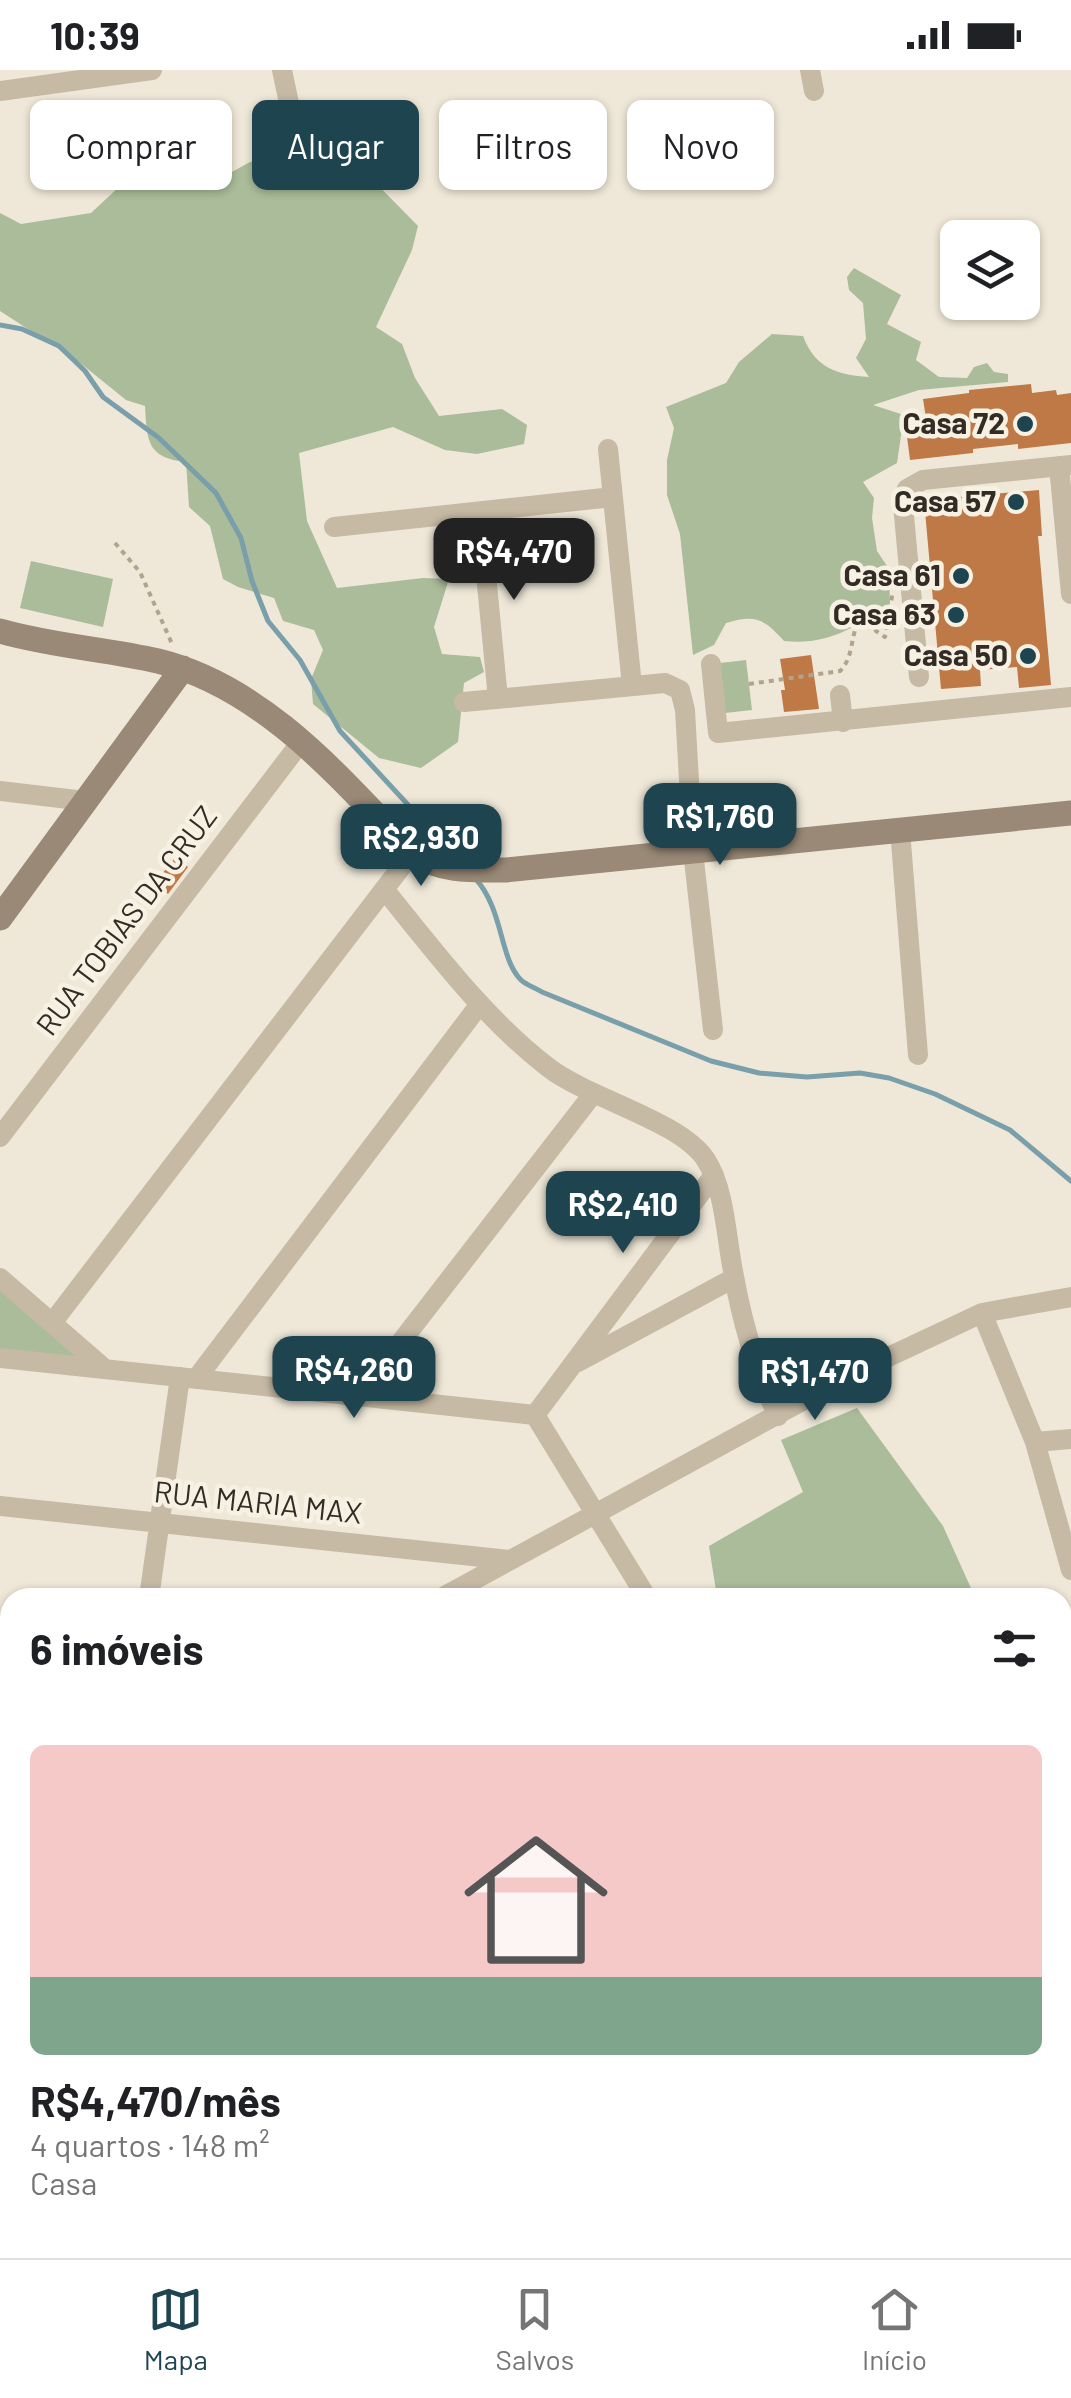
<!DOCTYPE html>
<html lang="pt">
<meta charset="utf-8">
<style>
body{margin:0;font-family:Barlow,sans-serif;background:#f6f6f6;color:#202124;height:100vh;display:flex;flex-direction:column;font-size:38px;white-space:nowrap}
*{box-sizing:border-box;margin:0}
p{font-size:32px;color:#757577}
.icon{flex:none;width:55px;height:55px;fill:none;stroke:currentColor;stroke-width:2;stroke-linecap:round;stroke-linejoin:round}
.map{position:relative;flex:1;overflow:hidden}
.panel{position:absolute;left:0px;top:1518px;width:1072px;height:672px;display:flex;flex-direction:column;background:#fff;border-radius:30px 30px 0 0;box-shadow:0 2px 8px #0004}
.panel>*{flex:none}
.banner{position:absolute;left:30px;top:30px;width:1012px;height:90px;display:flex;gap:20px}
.fabs{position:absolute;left:940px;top:150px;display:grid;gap:20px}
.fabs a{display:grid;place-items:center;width:100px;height:100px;border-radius:15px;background:#fff;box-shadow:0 2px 8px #0004;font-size:50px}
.price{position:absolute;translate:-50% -85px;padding:0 22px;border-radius:20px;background:#1e4450;color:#fff;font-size:32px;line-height:65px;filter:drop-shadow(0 2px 5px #0008)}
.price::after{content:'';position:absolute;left:50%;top:60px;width:30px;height:22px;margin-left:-15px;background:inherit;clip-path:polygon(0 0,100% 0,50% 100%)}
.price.selected{background:#222;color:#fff}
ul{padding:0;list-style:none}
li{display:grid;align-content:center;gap:20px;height:530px;padding:0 30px}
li+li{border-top:2px solid #e0e0e0}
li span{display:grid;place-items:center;height:310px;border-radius:15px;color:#555}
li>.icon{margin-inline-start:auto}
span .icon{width:180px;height:180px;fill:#fffc;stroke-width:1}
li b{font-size:42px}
h2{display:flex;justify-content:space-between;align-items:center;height:120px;padding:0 30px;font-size:42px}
.tag{padding:0 35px;border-radius:15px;background:#fff;box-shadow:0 2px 8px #0004;font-size:35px;line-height:90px}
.tag.selected{background:#1e4450;color:#fff}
.status{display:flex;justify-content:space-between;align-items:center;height:70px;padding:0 50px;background:#fff;direction:ltr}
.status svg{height:28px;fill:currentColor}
.dock{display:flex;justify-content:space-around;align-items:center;height:140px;border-top:2px solid #e0e0e0;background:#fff;font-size:28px;color:#757577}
.dock a{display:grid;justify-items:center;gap:5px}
.dock .selected{color:#1e4450}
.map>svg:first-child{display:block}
.green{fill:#aabc99}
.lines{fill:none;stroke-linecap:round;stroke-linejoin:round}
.stream{stroke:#799faa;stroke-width:5}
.building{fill:#be7946}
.path{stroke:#b1a48f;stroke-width:4;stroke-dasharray:5 5;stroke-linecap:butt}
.street{stroke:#c6baa5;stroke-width:20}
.secondary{stroke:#998976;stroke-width:25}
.poi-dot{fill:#1e4450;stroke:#f7f1e3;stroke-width:4}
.labels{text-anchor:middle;stroke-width:9;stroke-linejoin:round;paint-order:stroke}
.poi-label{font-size:30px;font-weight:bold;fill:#322c25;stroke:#f7f1e3;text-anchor:end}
.street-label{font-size:30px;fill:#322c25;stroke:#f7f1e3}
</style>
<div class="status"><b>10:39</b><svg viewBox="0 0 49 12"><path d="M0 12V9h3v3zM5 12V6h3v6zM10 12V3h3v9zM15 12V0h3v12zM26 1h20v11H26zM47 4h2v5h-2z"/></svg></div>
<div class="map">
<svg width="1071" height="2188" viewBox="0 0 1071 2188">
<rect width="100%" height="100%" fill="#efe8d8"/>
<!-- green -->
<path class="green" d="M288,86l72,11 58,59 -6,24 -36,77 26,17 13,34 24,38 63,-7 25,16 -3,19 -47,10 -32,-4 -52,-23 -94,26 8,68 30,67 86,-10 26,1 -15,48 8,27 38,3 4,15 -20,11 -6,59 -37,26 -42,-10 -66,-54 -2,-25 12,-29 -9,-20 -31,-9 -9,-23 -36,-11 -15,-8 -13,-53 -21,-19 -3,-45c-39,-4 -39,-21 -41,-56l-19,-6 -47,-38 -79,-51v-98l21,11 70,-11 46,-43 27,-4 37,23 49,-27z
M854,198l47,27 -14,29 34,18 -5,18 23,17 28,1 7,-11 13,-4 7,9 14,2v8l-89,8 -46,15 31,10 -7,48 -34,19 11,16 -2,20 5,33 12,18 1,36c-35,22 -63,41 -106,36 -20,-22 -28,-27 -58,-18l-12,22 -21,10 -13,-121 -13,-39v-35l7,-32 -8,-21 60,-24 13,-21 33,-28 31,2c12,32 34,39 66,41l-13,-19 10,-19 -3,-36 -14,-13 -2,-13z
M31,491l82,18 -10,48 -83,-19z
M746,590l6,50 -27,3 -5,-50z
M0,1218l89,77 -89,-11z
M857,1338l86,118 32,71h-258l-8,-51 94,-54 -22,-52z
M0,1666l10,2v512h141l-3,8h-148z
M778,2180h215l-3,8h-215z"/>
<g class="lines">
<!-- stream -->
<path class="stream" d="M0,255l22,4 37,17 26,25 18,26 56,41 57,55 25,45 11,43 16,40 32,39 40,71 118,128
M475,808c29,32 24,80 46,102 5,5 15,8 21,12l169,69 48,12 48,4 53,-4 29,5 46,16 75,36 61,51"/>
</g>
<!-- building -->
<path class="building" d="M1031,314l1,9 24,-3 1,5 14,-2v50l-53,6v-5l-45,5v4l-63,7 -5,-39 21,-3 -3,-19 46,-6v-3z
M1039,420l3,46h-4l13,149 -32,3 -2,-21 -37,3 1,16 -40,3 -17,-189z
M811,585l8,54 -35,3 -3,-22h4l-5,-31z
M176,787l12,10 -20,27 -13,-12z"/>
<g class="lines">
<!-- path -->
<path class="path" d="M115,473l25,29 33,74
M749,614l91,-13c14,-14 10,-34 19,-51l12,-1 5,12 9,6 8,-46"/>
<!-- street -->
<path class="street" d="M282,0l17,81
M810,0l4,21
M0,21l152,-21
M608,379l24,237
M1059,396l12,128
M480,442l18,187
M334,457l279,-30
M711,594l7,69 353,-36
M919,607l-16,-172 4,-16 16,-9 148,-15
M840,625l3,27
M464,632l201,-19 15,7 5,20 8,141 20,179
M0,721l85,10
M900,760l18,225
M384,819c51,63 101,130 165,179 41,31 132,53 157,92 19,30 20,76 27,111 9,51 22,98 45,145
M0,1067l301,-395
M0,1208l105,91
M982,1243l53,129 36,128
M52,1253l360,-470
M0,1288l535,57
M578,1292l156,-84
M196,1309l284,-375
M359,1326l234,-302
M535,1345l179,-240
M535,1345l112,183
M1035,1372l36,-3
M0,1436l510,54
M149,1528l31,-221
M441,1528l409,-223 132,-62 89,-16
M0,1575l10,1
M1062,2141l9,-41
M173,2188l5,-8
M1051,2188l3,-8"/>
<!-- secondary -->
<path class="secondary" d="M0,561c52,15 106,18 158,30 106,26 182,117 254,192 29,19 61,17 94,17l565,-57
M0,848l183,-250"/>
</g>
<!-- markers -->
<g class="poi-dot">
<circle cx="1025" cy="354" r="10"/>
<circle cx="1016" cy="432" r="10"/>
<circle cx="961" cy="506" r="10"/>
<circle cx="956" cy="545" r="10"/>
<circle cx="1028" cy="586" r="10"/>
</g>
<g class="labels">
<!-- poi labels -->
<g class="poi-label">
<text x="1005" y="364">Casa 72</text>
<text x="996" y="442">Casa 57</text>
<text x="941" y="516">Casa 61</text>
<text x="936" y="555">Casa 63</text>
<text x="1008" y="596">Casa 50</text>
</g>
<!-- street labels -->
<g class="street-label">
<text transform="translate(127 851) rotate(-53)" y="10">RUA TOBIAS DA CRUZ</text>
<text transform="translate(258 1433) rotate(6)" y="10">RUA MARIA MAX</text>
</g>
</g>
</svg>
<div class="fabs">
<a><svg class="icon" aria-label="layers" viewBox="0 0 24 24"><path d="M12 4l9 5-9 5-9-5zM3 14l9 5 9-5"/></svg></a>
</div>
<b class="price selected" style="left:514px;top:533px">R$4,470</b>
<b class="price" style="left:720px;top:798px">R$1,760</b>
<b class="price" style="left:421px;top:819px">R$2,930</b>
<b class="price" style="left:623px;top:1186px">R$2,410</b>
<b class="price" style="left:354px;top:1351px">R$4,260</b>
<b class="price" style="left:815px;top:1353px">R$1,470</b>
<div class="banner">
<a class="tag">Comprar</a>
<a class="tag selected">Alugar</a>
<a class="tag">Filtros</a>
<a class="tag">Novo</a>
</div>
<section class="panel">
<h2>6 imóveis<svg class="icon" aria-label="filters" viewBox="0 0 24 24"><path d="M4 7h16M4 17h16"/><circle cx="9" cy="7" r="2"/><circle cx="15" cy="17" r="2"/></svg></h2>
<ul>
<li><span style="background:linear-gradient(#f6c9c9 75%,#7fa58c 0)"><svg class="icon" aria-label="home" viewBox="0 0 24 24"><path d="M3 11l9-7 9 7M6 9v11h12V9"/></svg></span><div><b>R$4,470/mês</b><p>4 quartos · 148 m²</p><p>Casa</p></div></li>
</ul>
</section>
</div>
<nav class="dock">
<a class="selected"><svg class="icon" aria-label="map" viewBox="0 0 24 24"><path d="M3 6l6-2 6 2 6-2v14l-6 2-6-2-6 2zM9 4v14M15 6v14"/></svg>Mapa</a>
<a><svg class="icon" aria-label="saved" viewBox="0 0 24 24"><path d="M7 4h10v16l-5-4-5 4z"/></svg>Salvos</a>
<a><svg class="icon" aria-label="home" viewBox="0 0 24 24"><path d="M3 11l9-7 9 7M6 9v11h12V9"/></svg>Início</a>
</nav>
